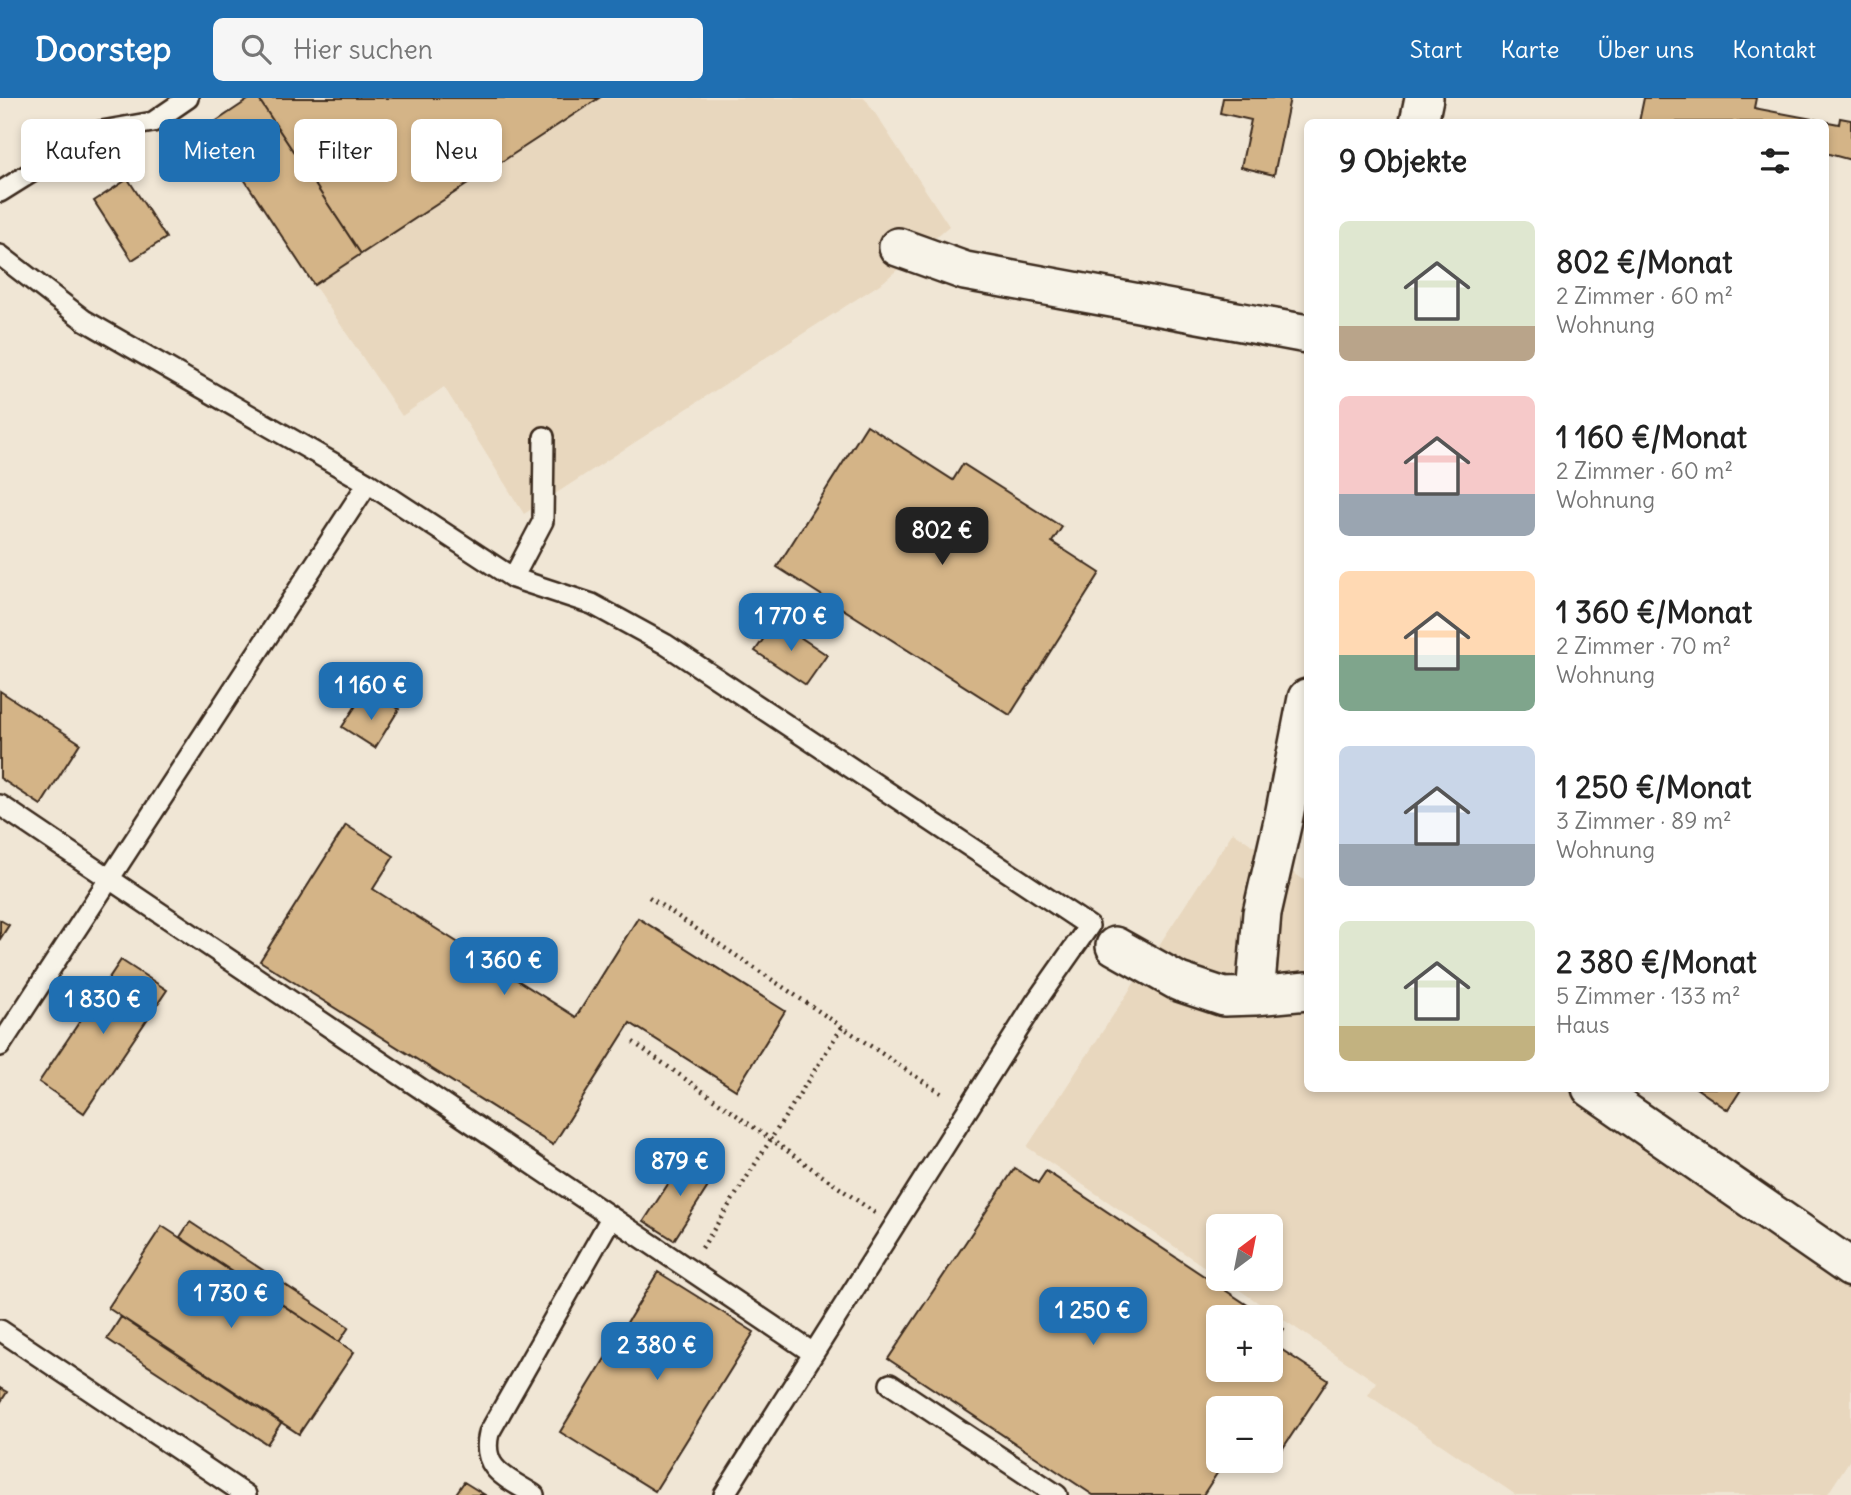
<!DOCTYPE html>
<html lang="de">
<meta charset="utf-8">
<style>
body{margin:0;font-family:Delius,sans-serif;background:#f6f6f6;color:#222;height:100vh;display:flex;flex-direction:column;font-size:26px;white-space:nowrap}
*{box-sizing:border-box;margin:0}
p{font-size:23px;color:#767676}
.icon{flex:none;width:38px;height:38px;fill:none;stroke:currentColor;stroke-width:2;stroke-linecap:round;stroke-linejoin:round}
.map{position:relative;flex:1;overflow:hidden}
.sheet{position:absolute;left:1304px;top:21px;width:525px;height:973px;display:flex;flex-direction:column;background:#fff;border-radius:10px;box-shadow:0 4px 10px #0003}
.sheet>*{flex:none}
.banner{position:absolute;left:21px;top:21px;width:665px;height:63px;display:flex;gap:14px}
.needle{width:46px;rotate:32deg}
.fabs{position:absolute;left:1206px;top:1116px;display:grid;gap:14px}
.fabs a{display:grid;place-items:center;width:77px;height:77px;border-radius:10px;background:#fff;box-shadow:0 4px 10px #0003;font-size:35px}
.price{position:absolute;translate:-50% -60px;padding:0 16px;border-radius:14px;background:#1f6fb2;color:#fff;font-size:23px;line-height:46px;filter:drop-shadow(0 2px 4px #0008)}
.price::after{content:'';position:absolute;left:50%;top:42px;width:21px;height:16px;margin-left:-10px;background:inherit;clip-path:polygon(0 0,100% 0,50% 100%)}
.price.current{background:#222;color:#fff}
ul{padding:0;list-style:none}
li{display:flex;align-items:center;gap:21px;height:175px;padding:0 35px}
li span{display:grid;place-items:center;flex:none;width:196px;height:140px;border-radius:10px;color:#555}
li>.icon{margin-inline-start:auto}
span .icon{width:84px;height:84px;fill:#fffc;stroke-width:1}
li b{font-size:30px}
h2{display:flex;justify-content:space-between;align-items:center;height:84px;padding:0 35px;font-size:30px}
.pill{padding:0 24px;border-radius:10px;background:#fff;box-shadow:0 4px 10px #0003;font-size:24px;line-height:63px}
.pill.current{background:#1f6fb2;color:#fff}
header{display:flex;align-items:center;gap:42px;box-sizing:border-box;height:98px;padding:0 35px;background:#1f6fb2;color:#fff}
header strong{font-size:33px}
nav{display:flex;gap:38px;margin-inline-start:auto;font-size:24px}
.search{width:490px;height:63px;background:#f6f6f6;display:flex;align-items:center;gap:18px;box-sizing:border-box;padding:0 24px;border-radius:10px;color:#767676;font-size:26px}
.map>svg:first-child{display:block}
.built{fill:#e8d7be}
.building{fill:#d4b487;stroke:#3b2a1e;stroke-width:2}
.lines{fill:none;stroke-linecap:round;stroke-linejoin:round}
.service-casing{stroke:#3b2a1e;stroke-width:24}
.minor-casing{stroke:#3b2a1e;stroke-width:42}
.path{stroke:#3b2a1e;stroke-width:4.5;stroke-dasharray:2 5;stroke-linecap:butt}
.service{stroke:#f7f3e8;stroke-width:19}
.minor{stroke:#f7f3e8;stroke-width:37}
</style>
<header>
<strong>Doorstep</strong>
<div class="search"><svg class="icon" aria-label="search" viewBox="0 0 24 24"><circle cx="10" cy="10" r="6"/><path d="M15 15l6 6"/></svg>Hier suchen</div>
<nav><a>Start</a><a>Karte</a><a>Über uns</a><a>Kontakt</a></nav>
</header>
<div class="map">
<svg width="1851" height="1397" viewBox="0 0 1851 1397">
<rect width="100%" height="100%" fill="#f0e6d5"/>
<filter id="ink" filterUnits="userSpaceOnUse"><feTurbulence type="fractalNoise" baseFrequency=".0143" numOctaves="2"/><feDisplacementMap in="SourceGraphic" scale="14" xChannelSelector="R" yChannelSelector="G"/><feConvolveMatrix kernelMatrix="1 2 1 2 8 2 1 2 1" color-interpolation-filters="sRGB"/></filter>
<g filter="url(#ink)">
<!-- built -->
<path class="built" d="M599,0h266l84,128 -66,56 -359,232 -80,-127 -42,29 -88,-131z
M1233,734l74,50v206l309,1 235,157v212l-24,37h-311l-148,-100 8,-13 -153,-103h47v-52h-52v49l-191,-129z"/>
<!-- building -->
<path class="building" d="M251,0h7l103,156 -47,31 -105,-159z
M258,0h341l-238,156z
M1223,0h67l-16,77 -33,-8 10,-47 -31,-7z
M1644,0h112l-2,10 85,16 1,-6 11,2v40l-26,-7v-31h-186z
M128,81l38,59 -34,22 -38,-59z
M867,327l86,55 10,-16 99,63 -10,15 48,31 -90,142 -233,-148z
M776,523l51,34 -21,30 -51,-34z
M0,593l80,52 -39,62 -41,-27z
M383,601l16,10 -24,39 -33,-21 17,-26 16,10z
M346,727l48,31 -21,33 203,128 62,-99 147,93 -49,79 -106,-67 -77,122 -293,-184z
M0,822l9,5 -9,14z
M121,862l46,30 -83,123 -45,-31z
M1696,990h46l-14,22z
M687,1057l29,19 -42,66 -30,-19z
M1015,1070l23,15 8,-12 221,147h-49v52h52v-50l14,9 -11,15 55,36 -49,74 -9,-6v-39h-52v52h7l-22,34h-110l-205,-136z
M190,1124l159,105 -10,15 -159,-105z
M162,1128l192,126 -55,82 -191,-126z
M658,1174l96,60 -99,159 -95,-59z
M121,1219l160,106 -14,21 -160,-105z
M0,1290l7,4 -7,11z
M464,1384l21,13h-30z"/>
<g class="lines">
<!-- service casing -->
<g class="service-casing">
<path id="service" d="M0,94l96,-60 57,-10 35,-24
M0,157l84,65 284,163 145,95 79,26 73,40 424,282 -54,77 -311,492
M513,480l30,-57 1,-84
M0,707l813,548
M0,948l368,-563
M0,1232l246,165
M890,1286l167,111
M534,1397c-26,-17 -54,-25 -45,-62l122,-215"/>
</g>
<!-- minor casing -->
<g class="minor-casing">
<path id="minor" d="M1419,24l5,-24
M898,149l67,24 342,63
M1307,600l-24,123 -21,92 -7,83 52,-5
M1115,848l64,36 45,15 31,-1
M1591,990l260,180"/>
</g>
<!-- path -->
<path class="path" d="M649,799l296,199
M633,944l242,171
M702,1150l140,-221"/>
<!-- service -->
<use href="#service" class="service"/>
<!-- minor -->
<use href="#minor" class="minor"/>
</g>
</g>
</svg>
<div class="fabs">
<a><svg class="needle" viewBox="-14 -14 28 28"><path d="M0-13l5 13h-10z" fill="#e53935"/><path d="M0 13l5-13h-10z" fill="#767676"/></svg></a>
<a>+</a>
<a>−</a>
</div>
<b class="price current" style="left:942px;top:469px">802 €</b>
<b class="price" style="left:791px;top:555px">1 770 €</b>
<b class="price" style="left:371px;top:624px">1 160 €</b>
<b class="price" style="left:504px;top:899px">1 360 €</b>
<b class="price" style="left:103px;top:938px">1 830 €</b>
<b class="price" style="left:680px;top:1100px">879 €</b>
<b class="price" style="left:231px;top:1232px">1 730 €</b>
<b class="price" style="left:1093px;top:1249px">1 250 €</b>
<b class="price" style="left:657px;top:1284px">2 380 €</b>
<div class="banner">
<a class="pill">Kaufen</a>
<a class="pill current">Mieten</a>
<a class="pill">Filter</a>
<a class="pill">Neu</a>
</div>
<section class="sheet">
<h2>9 Objekte<svg class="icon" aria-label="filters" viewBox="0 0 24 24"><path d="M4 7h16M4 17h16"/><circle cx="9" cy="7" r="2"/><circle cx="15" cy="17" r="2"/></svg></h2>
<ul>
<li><span style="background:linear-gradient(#dfe7d0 75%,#b9a48a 0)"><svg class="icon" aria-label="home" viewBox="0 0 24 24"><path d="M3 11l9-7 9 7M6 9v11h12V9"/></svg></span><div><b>802 €/Monat</b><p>2 Zimmer · 60 m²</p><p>Wohnung</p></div></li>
<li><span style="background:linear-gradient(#f6c9c9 70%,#9aa5b1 0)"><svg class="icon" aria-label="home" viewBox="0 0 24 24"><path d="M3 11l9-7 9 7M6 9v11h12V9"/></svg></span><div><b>1 160 €/Monat</b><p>2 Zimmer · 60 m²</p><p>Wohnung</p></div></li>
<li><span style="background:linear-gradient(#ffd9b3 60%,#7fa58c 0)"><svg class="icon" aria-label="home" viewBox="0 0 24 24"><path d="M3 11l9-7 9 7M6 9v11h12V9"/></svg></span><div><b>1 360 €/Monat</b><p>2 Zimmer · 70 m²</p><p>Wohnung</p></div></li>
<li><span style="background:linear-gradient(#c9d6e8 70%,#9aa5b1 0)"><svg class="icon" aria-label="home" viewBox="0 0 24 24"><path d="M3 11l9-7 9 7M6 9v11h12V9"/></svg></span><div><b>1 250 €/Monat</b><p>3 Zimmer · 89 m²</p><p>Wohnung</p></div></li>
<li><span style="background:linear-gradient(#dfe7d0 75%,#c2b280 0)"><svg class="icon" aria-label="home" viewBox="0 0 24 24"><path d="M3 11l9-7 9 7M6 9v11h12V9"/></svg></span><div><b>2 380 €/Monat</b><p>5 Zimmer · 133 m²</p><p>Haus</p></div></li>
</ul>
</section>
</div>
